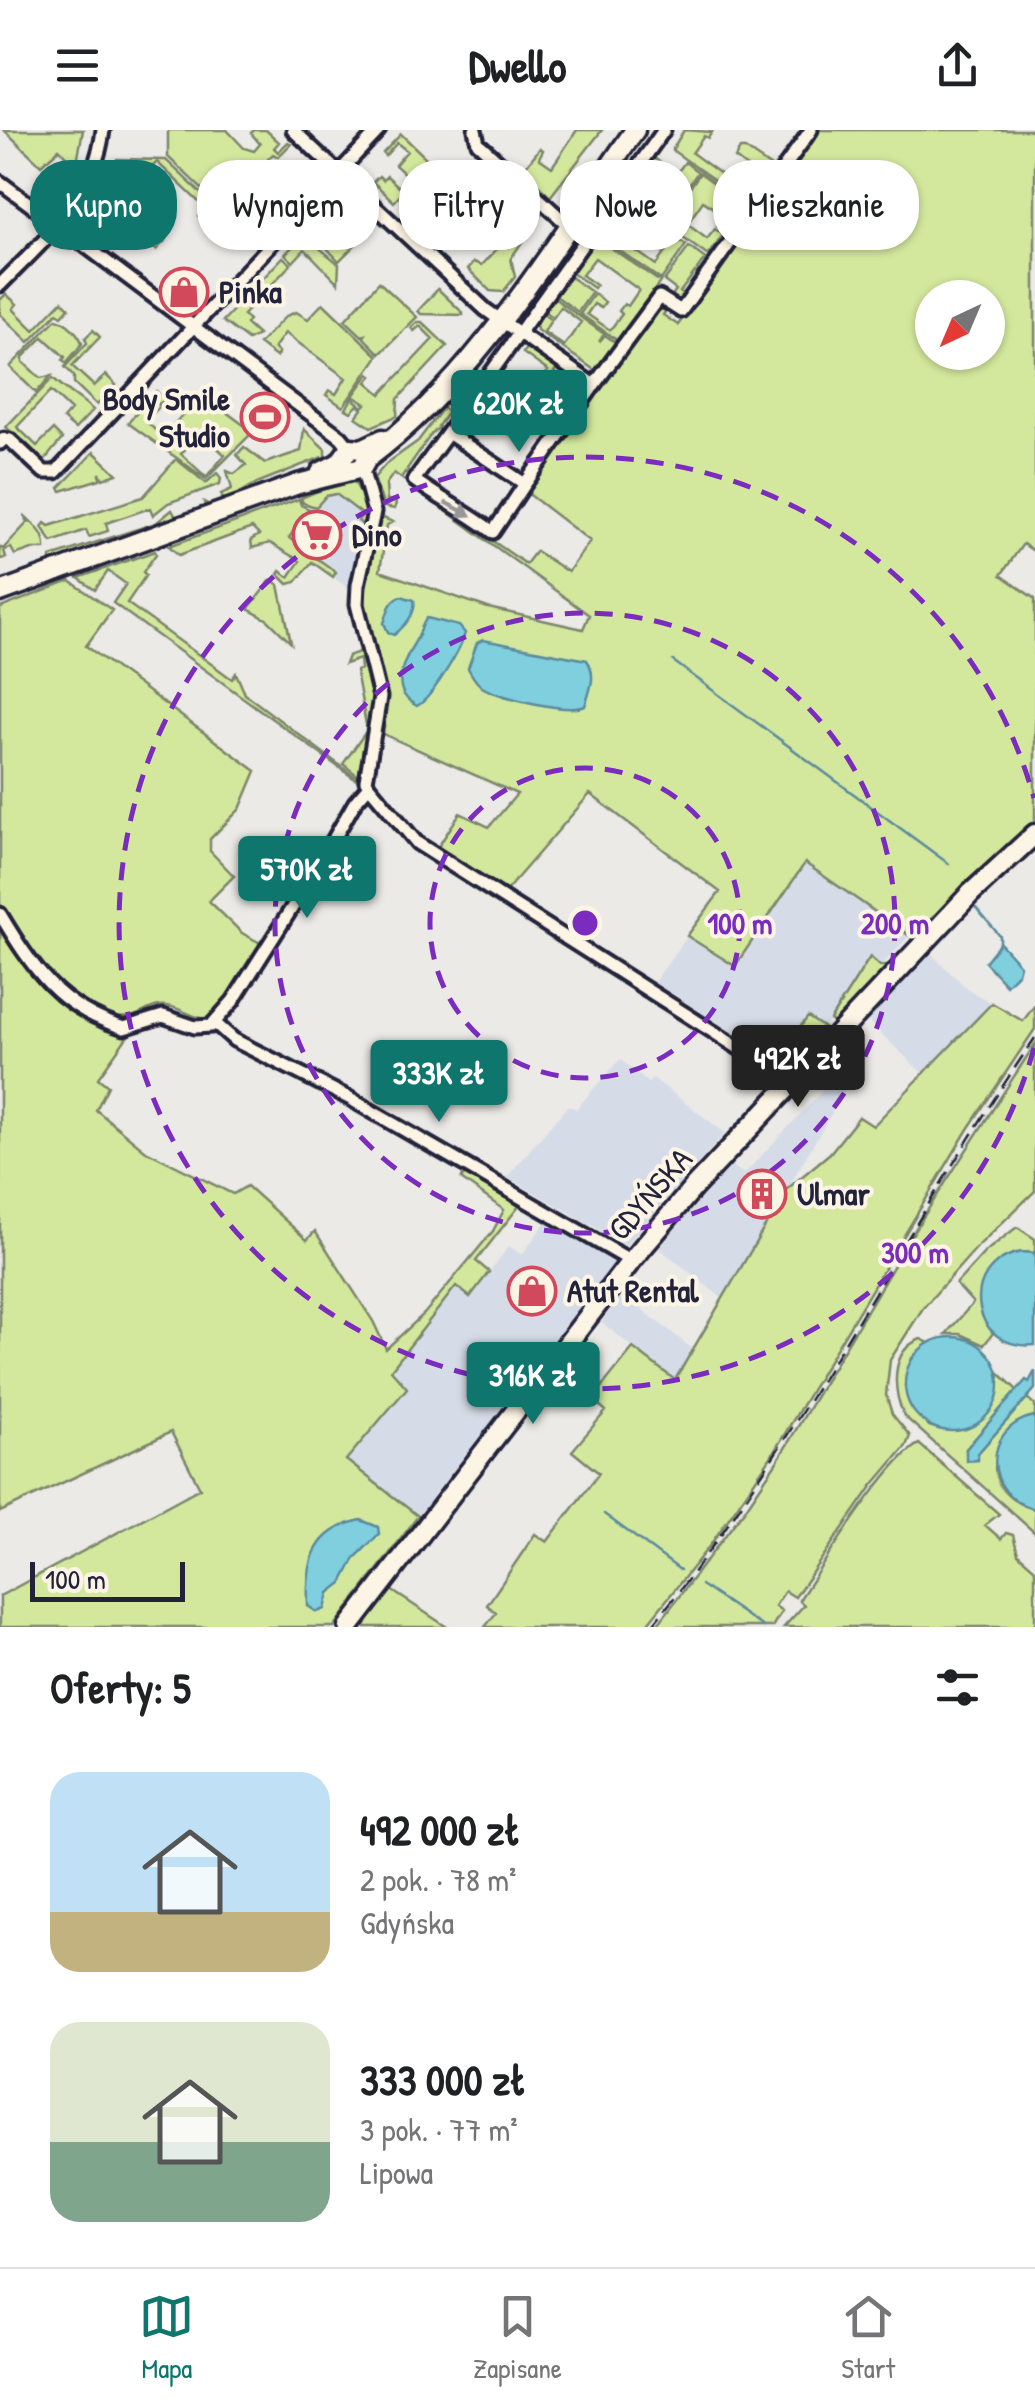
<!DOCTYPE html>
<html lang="pl">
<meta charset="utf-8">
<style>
body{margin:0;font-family:"Patrick Hand",sans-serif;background:#f2f2f2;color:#202124;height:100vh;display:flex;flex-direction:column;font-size:38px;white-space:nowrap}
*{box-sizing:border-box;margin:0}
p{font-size:32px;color:#757577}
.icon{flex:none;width:55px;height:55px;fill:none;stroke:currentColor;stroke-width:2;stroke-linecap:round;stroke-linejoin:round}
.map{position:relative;height:1497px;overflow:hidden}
.side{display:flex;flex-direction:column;background:#fff;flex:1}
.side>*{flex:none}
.banner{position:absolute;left:30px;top:30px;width:975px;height:90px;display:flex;gap:20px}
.needle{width:65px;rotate:224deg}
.buttons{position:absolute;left:915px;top:150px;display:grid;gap:20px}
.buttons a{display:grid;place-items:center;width:90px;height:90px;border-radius:50%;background:#fff;box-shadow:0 2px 8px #0004;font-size:50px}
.scale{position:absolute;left:30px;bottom:25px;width:155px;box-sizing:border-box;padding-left:10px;border:5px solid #22223b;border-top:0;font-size:28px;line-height:35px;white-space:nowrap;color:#22223b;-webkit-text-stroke:8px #fcf5e5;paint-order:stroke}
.price{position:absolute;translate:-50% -85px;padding:0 22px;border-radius:10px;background:#0f766e;color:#fff;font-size:32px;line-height:65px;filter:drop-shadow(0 2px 5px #0008)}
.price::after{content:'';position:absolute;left:50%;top:60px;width:30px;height:22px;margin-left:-15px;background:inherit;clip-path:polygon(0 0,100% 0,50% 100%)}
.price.on{background:#222;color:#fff}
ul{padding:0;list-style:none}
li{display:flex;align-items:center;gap:30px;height:250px;padding:0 50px}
li span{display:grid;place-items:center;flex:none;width:280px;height:200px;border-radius:30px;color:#555}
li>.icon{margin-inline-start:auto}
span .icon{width:120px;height:120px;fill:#fffc;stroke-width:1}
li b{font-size:42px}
h2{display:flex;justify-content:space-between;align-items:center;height:120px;padding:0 50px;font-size:42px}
.tag{padding:0 35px;border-radius:40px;background:#fff;box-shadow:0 2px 8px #0004;font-size:35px;line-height:90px}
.tag.on{background:#0f766e;color:#fff}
header{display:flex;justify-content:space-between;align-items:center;height:130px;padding:0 50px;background:#fff;font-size:45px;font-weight:700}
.menu{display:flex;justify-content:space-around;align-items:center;height:140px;border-top:2px solid #e0e0e0;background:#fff;font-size:28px;color:#757577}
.menu a{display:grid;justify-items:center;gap:5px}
.menu .on{color:#0f766e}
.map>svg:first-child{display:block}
.built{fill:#d6dce7}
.green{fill:#d4e89d;stroke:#7b856c;stroke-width:2.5;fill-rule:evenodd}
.water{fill:#80cfde;stroke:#5a8a9d;stroke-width:2.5}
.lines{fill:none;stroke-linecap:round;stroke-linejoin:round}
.stream{stroke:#5a8a9d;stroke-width:2.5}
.street-casing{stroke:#22223b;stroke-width:19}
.secondary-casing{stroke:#22223b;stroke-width:25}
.street{stroke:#fcf5e5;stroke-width:11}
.secondary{stroke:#fcf5e5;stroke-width:18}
.rail{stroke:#22223b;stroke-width:2.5;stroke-dasharray:15 8;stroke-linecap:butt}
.oneway{fill:#9a9698}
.ring{fill:none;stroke:#7b2cbf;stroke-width:5;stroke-dasharray:18 12}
.labels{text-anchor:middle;stroke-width:8;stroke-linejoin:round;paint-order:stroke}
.poi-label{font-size:32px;font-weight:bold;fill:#22223b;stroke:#fcf5e5;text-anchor:start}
.street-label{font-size:32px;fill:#22223b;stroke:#fcf5e5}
.centre{fill:#7b2cbf;stroke:#fcf5e5;stroke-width:5}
.ring-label{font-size:30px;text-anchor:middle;font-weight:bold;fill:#7b2cbf;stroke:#fcf5e5;stroke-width:8;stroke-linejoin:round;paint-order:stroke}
</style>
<header><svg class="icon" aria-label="menu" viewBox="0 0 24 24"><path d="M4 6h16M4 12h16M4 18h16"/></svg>Dwello<svg class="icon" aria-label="share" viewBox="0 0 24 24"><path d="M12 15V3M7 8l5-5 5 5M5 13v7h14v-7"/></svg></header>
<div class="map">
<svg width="1035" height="1497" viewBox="0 0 1035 1497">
<rect width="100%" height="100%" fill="#ebeae6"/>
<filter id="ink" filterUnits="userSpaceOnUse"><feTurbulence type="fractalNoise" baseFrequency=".01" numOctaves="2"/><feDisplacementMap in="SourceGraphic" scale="20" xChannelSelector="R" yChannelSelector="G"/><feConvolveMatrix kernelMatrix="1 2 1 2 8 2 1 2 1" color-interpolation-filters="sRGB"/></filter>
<g filter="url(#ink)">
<!-- built -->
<path class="built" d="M336,364l30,21 -17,74 -66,-49 26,-35 7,2 10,-11z
M770,708l139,98 -114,122h-22l-119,-76 66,-90z
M930,823l39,37 23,13 -69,71 -56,-54z
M620,929l28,24 5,-5 72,55 -99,112 -119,-68 61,-72 8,4z
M841,941l10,9 -128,219 -64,-51 71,-83 14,9z
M547,1090l70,40 -199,256 -72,-56 61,-72 -16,-17 65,-85 15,10 38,-50 13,9z
M622,1164l71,55 -18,32 -74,-59z"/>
<!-- green -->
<path class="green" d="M4,0h79l-5,27 -12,13 -2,-2 7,-7 -12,-12 -18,16z
M168,0h59l17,18 10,3 6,-7 -9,-11 3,-3h12l13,12 -5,6 4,4 10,-10 3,2 -13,13 -5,-3 -40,42 1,5 -9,10 -57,-54z
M577,0h25l-52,67 -27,-27 17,-22 3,2 -4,8 13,9z
M684,0l28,2 -4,6 -4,-2 -12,17 44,32 12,-17 -13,-10 5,-9h5l29,20 -26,35 -76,-54z
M817,0h218v422l-12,-8 -22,31 34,24v226l-64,59 -54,57 -112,-78 -70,103 -48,-30 33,-44 -130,-98 -85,98 -69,-42 24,-37 29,14 28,-33 -134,-60c11,-59 -10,-71 -17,-123 -5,-31 9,-64 15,-94l12,5 -6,3 -7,46 108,37 95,21 6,-14 -195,-142 -8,11 1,16 9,1 -1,8 -11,-2 -10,-29 12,-14 32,-23 25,-33 5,4 -10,14 6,5 -7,-2 -5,4 -25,36 4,7 -6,-4 -4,6 125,86 10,-13 32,21 22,-31 -64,-49 129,-181 12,-2 -4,6 15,10zM932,168h56v54h-56z
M401,4l25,24v9l-32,35 -21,-20 6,-6 4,4 4,-4 12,11 9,-10 -13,-12 12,-14 -10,-8 -12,13 -2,-3z
M654,28l8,6 -3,4 14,10 12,-16 13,10 -17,23 -35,-25z
M117,29l49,1 38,36 16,20 -14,8 -8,-8 4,-5 -1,-7 -44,-42 -18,19 -15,-16 -7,8 -2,-2z
M492,35l5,1 -6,7 7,14 11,-10 7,9 -30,31 -8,3 -17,-18z
M644,42l36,26 -20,27 -4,1 -5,-5v-6l5,3 7,-10 -22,-15 -12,16 3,3 -4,6 -4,-2 -12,18 44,31 12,-17 -13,-10 5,-8 26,15 -25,35 -62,-44z
M700,43l46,33 -18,27 -11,-7 7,-11 -21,-14 -16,23 20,15 8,-10 8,6 -15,21 -44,-32z
M517,63l24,22 -30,43 4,19 -12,15 -13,-1 -22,-22 6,-7 8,3 47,-50v-5l-12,-12 -8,7z
M121,72l9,8 11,-4 25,23v11l-10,10 -13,-15 -3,2 -29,-24z
M348,74l23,25 -32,32 -30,-32 7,-7 12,15 12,-12 13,11 9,-9 -19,-18z
M304,105l35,29 -1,19 -33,-34 -12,13 -8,-8z
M597,108l63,44 -42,59 -38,-27 14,-20 11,8 -4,6 -7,-4 -7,10 23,16 12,-16 -3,-3 5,-7 4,2 11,-16 -44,-32 -13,17 14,10 -2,3 -22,-15z
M689,117l22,16 -8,-2 -6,8 4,7 -6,-4 -15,20 6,5 -7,3 -8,-3 5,-7 -12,-9z
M283,127l8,7 -48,51 6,5 -3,4 12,11 -10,5 -25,-19z
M570,147l22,15 -14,20 -22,-16z
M379,152l38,35 -37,37 -16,-16 1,-3 -3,1 -17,-16z
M438,159l25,24v2l-42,-1 -3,-3z
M6,164l11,10 -4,5 21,21 28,-29 7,7 -7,8 -5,-3 -28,29 -29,-28v-14z
M554,168l50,36 -5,8 6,-7 11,8 -20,28 -59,-41 -1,-6 7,-10 8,6 -7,12 20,14 17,-24 -20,-15 -8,11 -8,-6z
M323,173l55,53 -35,51 -17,-12 3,-5 7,4 10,-16 -61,-45 -11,15 5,5 -3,4 -17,-13 27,-28 10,-4 12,7z
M56,189c9,1 25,16 26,25l-16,19 -3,-3 2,-3 -22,-20 -20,20v5l17,16 11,-2 -15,17 -26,-26z
M417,192h5l25,24 -49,53 -1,17 -26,11 -15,-10 6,-8 -4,-4 -7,7 -5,-3 6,-11 11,9 3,-3 -13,-8 16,-22 3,2 -5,6 14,12 52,-55 -13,-13 -6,5 -3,-3z
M93,200l7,7 -28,29 22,20 12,-11 10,10 -19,20 -23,-22v-7l-9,-9 22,-24 -2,-5z
M528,214l31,22 -5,6 15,11 -7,9 6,4 6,-8 -17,27 -18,-11 1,-3 -2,2 -33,-23 1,-5 24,20 18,-24 -25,-18z
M53,248c12,12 26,19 40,32l-18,19 -12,-10 8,-9 -20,-19 -34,36 20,19 16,-16 9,9 -19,23 -18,-17 10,7 -11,-11 -2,1 -16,-15z
M503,254l37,27 -2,3 -12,-8 -18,28 -31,-22 11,-7z
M156,261l9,9 -7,4 2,2 -14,15 16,16 40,-43 51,38 -47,47 -78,-56zM201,302l24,23 -19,22 -25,-23z
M304,299l21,20v7l-68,27 -33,19 -3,-8 11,-5 -5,-18 7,3 12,-9 -9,-10 7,-8 21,16 36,-12z
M94,322l23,22 -14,5 -3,-6v6l-39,12 -2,-3z
M176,329l30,24 11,-10 4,5 -1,6 -52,19 -15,12 -3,-7 -44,15 2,8 -19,6 -3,-7 -34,12 -10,-15 3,-4 4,3 94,-29z
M346,349l8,2 12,23 -2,22 -6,-5 4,-7 -26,-20 -10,2 -10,11 -13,-4 -2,-5z
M299,369l2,6 8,4 -20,29 47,34 -3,5 -21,-15 -16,20 -8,2 -10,-10 2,-3 9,6 11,-16 -30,-18 -18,5 -1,-8 8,-5 -7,-7 -73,27 -10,-9z
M204,372l7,4 -160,56v-5l105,-34 16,-13 4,7 29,-10z
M24,385c11,11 22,18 21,34h-13l-17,6 -4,-7 -7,2 2,8 -6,1v-12l3,2 25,-27z
M155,421l1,3 -13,18 3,3 -19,28 105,76 4,-6 9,21 113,85 1,3 -246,-179 13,-19 -18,-13 -13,19 -17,-12z
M271,450l8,5 12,58 -23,-23 -20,-11z
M70,451l42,29 -26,36 170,125 -16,38 -30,30v12l24,25 -25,25 33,32 20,11 -39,64 -18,11c-15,-2 -29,-15 -45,-13 -11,1 -19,9 -29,11 -64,9 -106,-66 -131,-112v-297z
M359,522l6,3 11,43 -14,81 -19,-15 24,-34 -11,-59 5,-2 -1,-10 -15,5 3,-8z
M0,791l32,53 19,19 81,37 -34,48 10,8 -12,24 50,41 87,43 14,-8 60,54 8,-9 58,90 13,28 38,-35 69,-83 11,-21 -43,-31 7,-9 61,37 -9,-2 -44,56 13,11 -19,25 -14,-11 -65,84 16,18 -61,72 72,56 -84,111h-334v-31l200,-108 -29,-56 -171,80z
M870,827l10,9 6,-1 -2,4 -50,54 -4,-3z
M992,873l31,18 12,-16v24l-67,100 -197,328 -60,87 -66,83h-160l11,-14 -9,-8 48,-71 12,8 52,-69 -27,-22 34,-40 -14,-12 41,-51 42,32 112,-191 43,-36 29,-36 14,9z
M808,887l19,13 -28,29 -22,9 -5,-5v-8l12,-8z
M1035,914v147l-56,54 -56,63 -33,52 -4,35 6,19 18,22 -4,10 -33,39 -78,112 -10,-6 -10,15 7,5 -10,16h-116l90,-119 32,-48 138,-232z
M1017,1097l18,12v14c-47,-6 -72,45 -42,80l-9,12 -24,-11h-14l27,-31 -17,-19 29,-32z
M921,1209l8,4 -17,15 -7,27 24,41c41,14 70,-12 70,-53l18,17 -51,59 12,4 49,-55 8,7v11c-17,3 -22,10 -31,24 -20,32 -4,60 31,69v24l-131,-117c-11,-25 -15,-66 17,-77z
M919,1314l80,70 -14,11 16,14 5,-6 7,2 5,19 17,15v58h-251l20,-22 -5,-5c22,-32 90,-142 120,-156z
M391,1460l56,37h-86z"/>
<!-- water -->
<path class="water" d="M401,466l13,4c3,13 -10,27 -20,35l-6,-3 -4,-9c4,-11 5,-22 17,-27z
M427,488l32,8 6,7c-5,18 -34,66 -48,73 -29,-15 -14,-45 -1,-66 5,-8 5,-15 11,-22z
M483,510l104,20c10,15 3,30 -2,46 -17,8 -87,-9 -103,-19 -7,-6 -10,-11 -14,-19l9,-25z
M1000,813l20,22 -2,8 -12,12 -21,-23z
M1021,1122l14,1v92c-65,7 -78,-80 -14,-93z
M905 1254a47 47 0 1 1 94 0a47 47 0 1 1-94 0Z
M1035,1241v18l-57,64v7l-12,1v-12l60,-69 3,2z
M1035,1286v93c-52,-12 -54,-83 0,-93z
M361,1390l17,7 1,7 -24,24 -13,25 -13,10 -4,16 -8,3 -9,-6c-2,-44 5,-76 53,-86z"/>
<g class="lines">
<!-- stream -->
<path class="stream" d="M673,531l276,203
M976,778l24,28v7
M604,1384l76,56
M701,1455l62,42"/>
<!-- street casing -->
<g class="street-casing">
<path id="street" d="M293,0l193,180 108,75 -69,99 -77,-51 87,-122 129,-181
M475,0l3,13 90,82
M0,52l341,255 9,11
M0,155c45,-46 95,-87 103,-155
M594,255l65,-88 22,14 130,-181
M448,303l-34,47c26,19 53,32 79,52l32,-48
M0,313l4,-4 6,1 34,32h12l323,-342
M362,338l12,44 -16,73 -1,19 23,93 -14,84 3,5
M369,656l48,57 375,239
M0,784c33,55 59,94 124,114l39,-12 32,11 16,-1 22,-25 86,-136 36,-63 14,-16
M216,894l18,16 113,57 284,164"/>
</g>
<!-- secondary casing -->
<g class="secondary-casing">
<path id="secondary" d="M321,342l18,-9 11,-15 12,1 21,-10
M0,462l298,-108 64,-16 5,-9c111,-82 189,-217 268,-329
M349,1497l282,-366 63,-74 277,-294 64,-59"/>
</g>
<!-- street -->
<use href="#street" class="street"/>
<!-- secondary -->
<use href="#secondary" class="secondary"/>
<!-- rail -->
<path class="rail" d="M651,1497c148,-183 251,-396 384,-589"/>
</g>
<!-- one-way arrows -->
<defs><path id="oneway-solid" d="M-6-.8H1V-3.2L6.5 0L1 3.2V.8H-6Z" transform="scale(2.5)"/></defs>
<use class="oneway" href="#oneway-solid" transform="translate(458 379) rotate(27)"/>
</g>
<!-- distance rings -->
<g class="ring">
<circle cx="585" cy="793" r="155"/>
<circle cx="585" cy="793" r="310"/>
<path d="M1034 918A466 466 0 1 1 1034 668"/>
</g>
<!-- icons -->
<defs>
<g id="shop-ring" transform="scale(2.5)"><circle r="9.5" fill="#fcf5e5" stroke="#d1495b" stroke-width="1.5"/><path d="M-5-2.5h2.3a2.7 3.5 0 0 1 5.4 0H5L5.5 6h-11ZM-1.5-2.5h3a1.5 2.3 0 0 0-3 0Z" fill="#d1495b"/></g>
<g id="stadium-ring" transform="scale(2.5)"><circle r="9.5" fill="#fcf5e5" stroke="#d1495b" stroke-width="1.5"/><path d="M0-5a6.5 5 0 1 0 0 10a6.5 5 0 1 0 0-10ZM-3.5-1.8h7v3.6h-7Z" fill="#d1495b"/></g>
<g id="supermarket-ring" transform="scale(2.5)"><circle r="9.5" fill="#fcf5e5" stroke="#d1495b" stroke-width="1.5"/><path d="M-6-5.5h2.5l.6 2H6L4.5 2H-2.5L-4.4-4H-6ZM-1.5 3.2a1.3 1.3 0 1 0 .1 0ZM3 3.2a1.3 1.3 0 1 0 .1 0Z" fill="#d1495b"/></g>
<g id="building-ring" transform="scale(2.5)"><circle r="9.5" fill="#fcf5e5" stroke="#d1495b" stroke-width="1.5"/><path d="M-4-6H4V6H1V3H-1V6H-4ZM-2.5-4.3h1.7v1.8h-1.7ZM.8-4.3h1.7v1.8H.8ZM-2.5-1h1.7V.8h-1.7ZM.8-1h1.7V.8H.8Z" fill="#d1495b"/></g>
</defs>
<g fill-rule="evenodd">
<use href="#shop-ring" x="184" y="162"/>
<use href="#stadium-ring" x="265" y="287"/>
<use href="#supermarket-ring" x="317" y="405"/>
<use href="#building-ring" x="762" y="1064"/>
<use href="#shop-ring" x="532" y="1161"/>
</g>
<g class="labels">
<!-- poi labels -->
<g class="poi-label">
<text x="219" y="173">Pinka</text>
<text x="230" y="280" text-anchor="end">Body Smile<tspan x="230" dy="37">Studio</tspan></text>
<text x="352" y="416">Dino</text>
<text x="797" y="1075">Ulmar</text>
<text x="567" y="1172">Atut Rental</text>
</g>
<!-- street labels -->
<g class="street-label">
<text transform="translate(650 1064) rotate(-49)" y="11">GDYŃSKA</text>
</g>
</g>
<circle cx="585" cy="793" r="15" class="centre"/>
<g class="ring-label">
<text x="740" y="804">100 m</text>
<text x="895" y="804">200 m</text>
<text x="915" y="1133">300 m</text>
</g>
</svg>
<div class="buttons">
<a><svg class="needle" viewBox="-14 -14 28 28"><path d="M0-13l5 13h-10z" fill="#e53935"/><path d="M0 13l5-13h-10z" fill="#757577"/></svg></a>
</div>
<div class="scale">100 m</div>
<b class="price" style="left:519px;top:325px">620K zł</b>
<b class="price" style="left:307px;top:791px">570K zł</b>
<b class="price on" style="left:798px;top:980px">492K zł</b>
<b class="price" style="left:439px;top:995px">333K zł</b>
<b class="price" style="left:533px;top:1297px">316K zł</b>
<div class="banner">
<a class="tag on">Kupno</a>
<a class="tag">Wynajem</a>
<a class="tag">Filtry</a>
<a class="tag">Nowe</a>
<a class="tag">Mieszkanie</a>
</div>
</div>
<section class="side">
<h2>Oferty: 5<svg class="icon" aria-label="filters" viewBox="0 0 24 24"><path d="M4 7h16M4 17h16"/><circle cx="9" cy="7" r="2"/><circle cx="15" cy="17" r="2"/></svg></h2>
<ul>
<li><span style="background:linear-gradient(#bfe0f5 70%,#c2b280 0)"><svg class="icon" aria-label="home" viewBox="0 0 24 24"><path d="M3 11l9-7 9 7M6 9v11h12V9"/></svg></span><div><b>492 000 zł</b><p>2 pok. · 78 m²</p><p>Gdyńska</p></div></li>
<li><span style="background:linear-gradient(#dfe7d0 60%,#7fa58c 0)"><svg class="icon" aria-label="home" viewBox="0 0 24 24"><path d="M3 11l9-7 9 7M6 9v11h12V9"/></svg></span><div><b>333 000 zł</b><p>3 pok. · 77 m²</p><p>Lipowa</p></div></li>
</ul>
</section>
<nav class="menu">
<a class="on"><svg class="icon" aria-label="map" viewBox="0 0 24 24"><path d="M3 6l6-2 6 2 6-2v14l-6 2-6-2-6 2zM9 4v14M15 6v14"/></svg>Mapa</a>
<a><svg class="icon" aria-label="saved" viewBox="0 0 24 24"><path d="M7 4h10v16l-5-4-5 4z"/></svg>Zapisane</a>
<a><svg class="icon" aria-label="home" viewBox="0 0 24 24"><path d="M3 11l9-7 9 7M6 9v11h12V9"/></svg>Start</a>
</nav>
